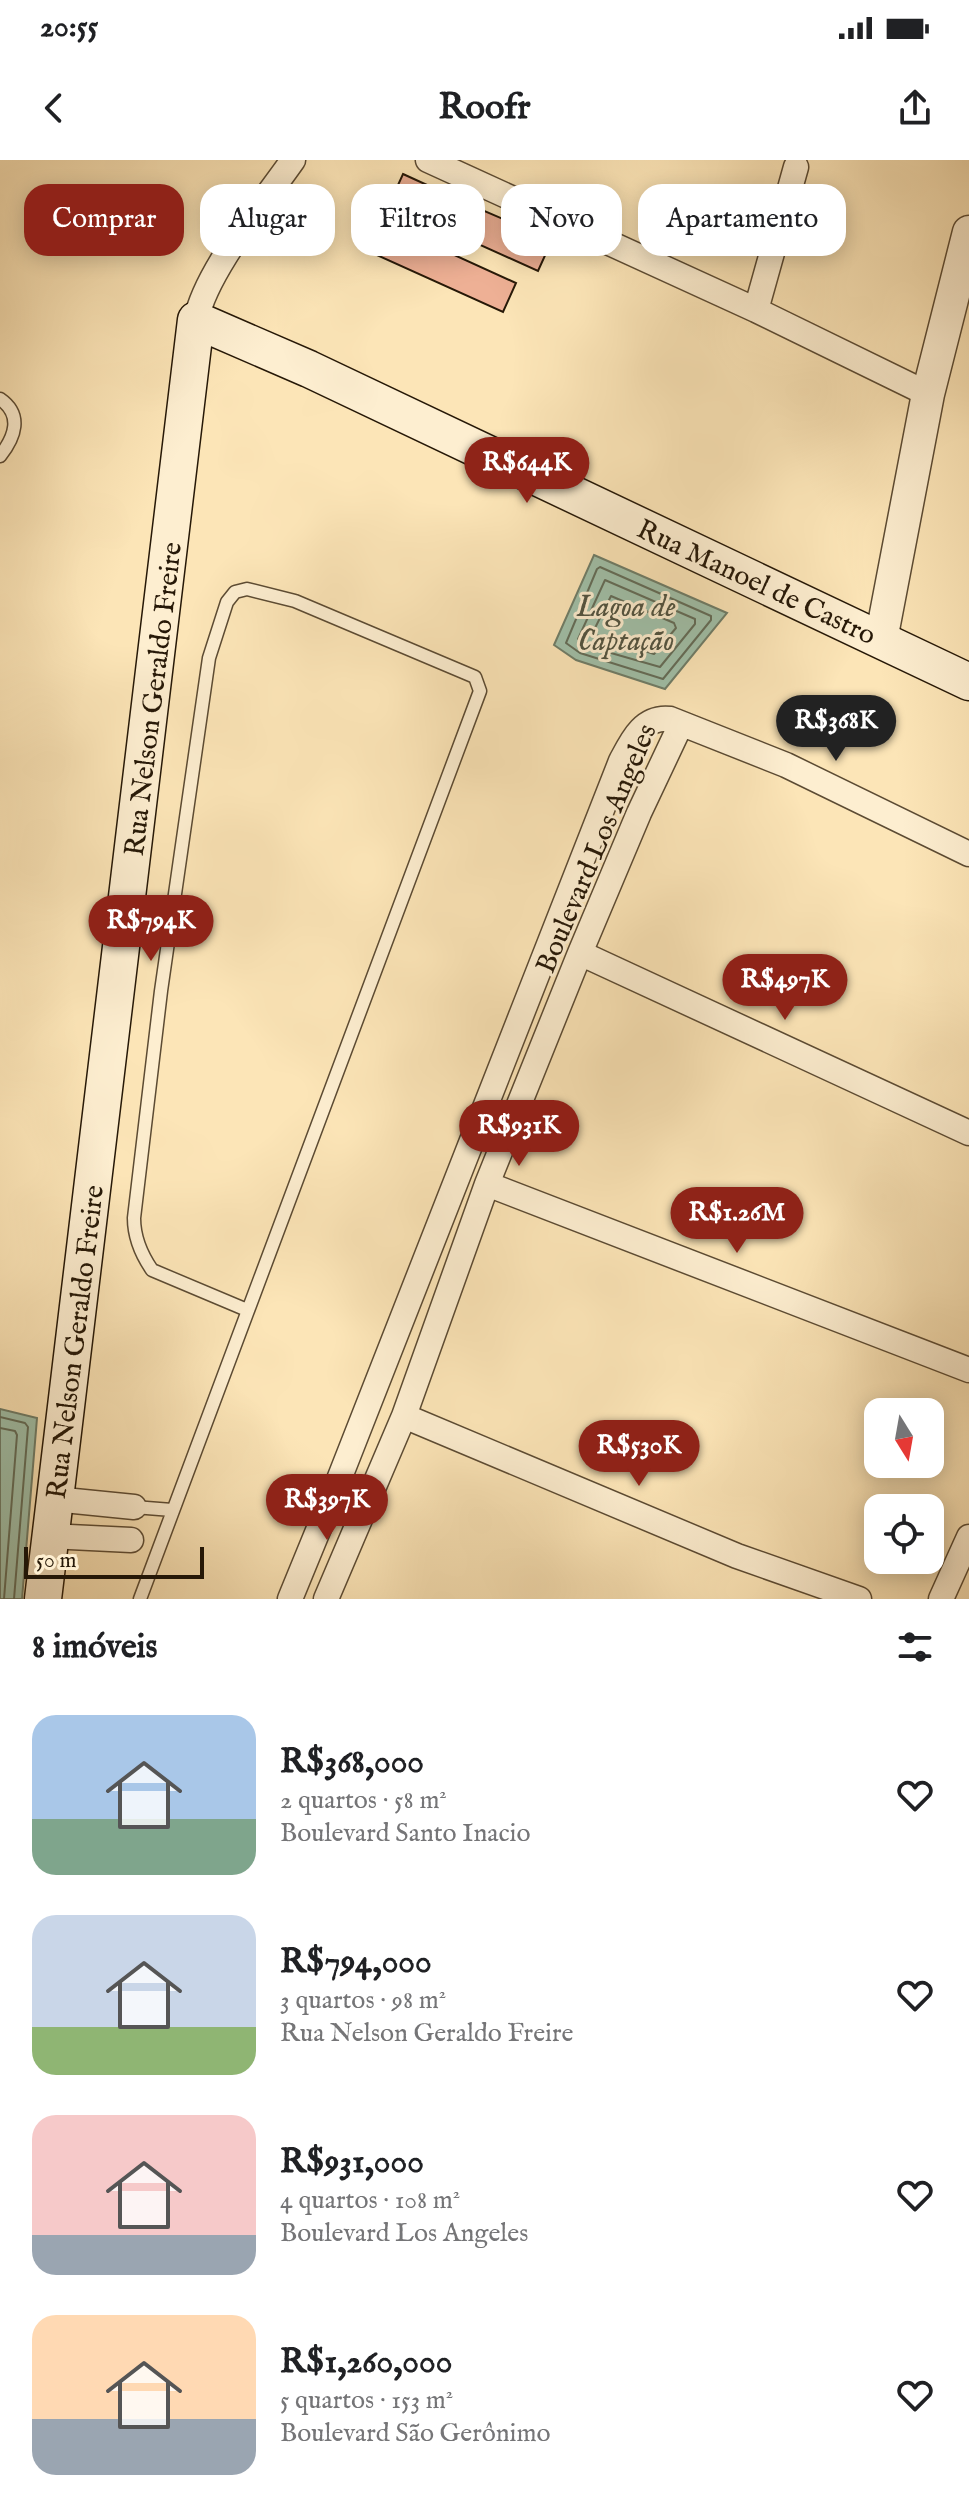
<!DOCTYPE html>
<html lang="pt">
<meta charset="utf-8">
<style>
body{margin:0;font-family:"IM FELL English",serif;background:#f6f6f6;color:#202124;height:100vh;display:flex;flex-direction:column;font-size:30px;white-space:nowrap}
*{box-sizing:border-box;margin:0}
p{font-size:26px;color:#757577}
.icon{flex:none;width:44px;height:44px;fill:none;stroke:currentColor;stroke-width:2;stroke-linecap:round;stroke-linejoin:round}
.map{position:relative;height:1439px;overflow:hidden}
.details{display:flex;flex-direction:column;background:#fff;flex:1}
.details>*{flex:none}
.hud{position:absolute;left:24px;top:24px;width:922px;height:72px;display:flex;gap:16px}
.needle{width:52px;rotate:169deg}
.tools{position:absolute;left:864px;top:1238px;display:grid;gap:16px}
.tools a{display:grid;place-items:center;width:80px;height:80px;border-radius:16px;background:#fff;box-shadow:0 4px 20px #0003;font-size:40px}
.scale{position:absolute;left:24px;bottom:20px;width:180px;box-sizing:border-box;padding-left:8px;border:4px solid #261807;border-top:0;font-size:22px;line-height:28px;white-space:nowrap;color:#261807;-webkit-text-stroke:6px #fdeed0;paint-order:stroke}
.price{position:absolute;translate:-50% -68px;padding:0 18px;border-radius:28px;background:#8f2418;color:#fff;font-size:26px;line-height:52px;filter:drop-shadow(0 2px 4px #0008)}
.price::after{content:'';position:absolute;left:50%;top:48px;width:24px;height:18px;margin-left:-12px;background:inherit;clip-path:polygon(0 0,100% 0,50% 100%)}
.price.active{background:#222;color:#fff}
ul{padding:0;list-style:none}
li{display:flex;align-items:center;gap:24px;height:200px;padding:0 32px}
li span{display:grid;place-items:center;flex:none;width:224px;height:160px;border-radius:24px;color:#555}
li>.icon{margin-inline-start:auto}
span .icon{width:96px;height:96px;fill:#fffc;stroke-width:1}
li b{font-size:34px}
h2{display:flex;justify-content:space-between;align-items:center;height:96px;padding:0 32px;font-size:34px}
.tag{padding:0 28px;border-radius:24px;background:#fff;box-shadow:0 4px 20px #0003;font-size:28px;line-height:72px}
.tag.active{background:#8f2418;color:#fff}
.status{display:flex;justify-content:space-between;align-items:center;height:56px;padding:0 40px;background:#fff;direction:ltr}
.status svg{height:22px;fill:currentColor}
header{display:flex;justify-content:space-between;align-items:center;height:104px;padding:0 32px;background:#fff;font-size:36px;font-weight:700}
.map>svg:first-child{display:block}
.water{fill:#a0c0a9;stroke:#6f7d68;stroke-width:2}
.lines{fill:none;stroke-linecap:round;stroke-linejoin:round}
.shore{stroke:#636c58;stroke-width:2}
.building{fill:#eeb095;stroke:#261807;stroke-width:2}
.service-casing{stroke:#5c4b33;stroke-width:15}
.minor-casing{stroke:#5c4b33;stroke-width:27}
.tertiary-casing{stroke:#5c4b33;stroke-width:35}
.secondary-casing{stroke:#261807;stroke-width:39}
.service{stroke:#fdeed0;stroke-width:12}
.minor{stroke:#fdeed0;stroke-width:24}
.tertiary{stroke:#fdeed0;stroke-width:32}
.secondary{stroke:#fdeed0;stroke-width:36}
.labels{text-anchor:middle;stroke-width:6;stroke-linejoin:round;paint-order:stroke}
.street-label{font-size:28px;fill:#261807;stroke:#fdeed0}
.water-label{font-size:30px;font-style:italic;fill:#515340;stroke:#fdeed0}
</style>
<div class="status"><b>20:55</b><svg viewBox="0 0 49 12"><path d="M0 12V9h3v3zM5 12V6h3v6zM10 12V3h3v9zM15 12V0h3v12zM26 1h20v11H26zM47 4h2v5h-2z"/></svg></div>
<header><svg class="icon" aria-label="back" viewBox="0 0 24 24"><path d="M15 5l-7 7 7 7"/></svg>Roofr<svg class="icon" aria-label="share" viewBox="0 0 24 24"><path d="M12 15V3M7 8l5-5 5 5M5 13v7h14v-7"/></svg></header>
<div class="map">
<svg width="969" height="1439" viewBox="0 0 969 1439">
<rect width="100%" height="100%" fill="#fce5b7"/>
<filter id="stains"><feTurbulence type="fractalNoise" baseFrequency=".0025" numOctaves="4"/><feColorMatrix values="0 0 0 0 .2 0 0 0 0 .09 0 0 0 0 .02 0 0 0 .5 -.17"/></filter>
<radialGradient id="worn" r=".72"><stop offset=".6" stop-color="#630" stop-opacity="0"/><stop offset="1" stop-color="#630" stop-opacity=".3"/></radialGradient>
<!-- water -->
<path class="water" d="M594,395l133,58 -62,76 -89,-29 -22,-15z
M0,1249l37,9 -15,181h-22z"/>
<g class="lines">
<!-- shore -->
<path class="shore" d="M600,407l111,49v4l-48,59 -83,-26 -14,-10 31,-74z
M605,420l90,39v5l-35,43 -49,-14 -33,-14z
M611,436l63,27 2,5 -22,26 -58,-19 -2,-5z
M0,1257l25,6 3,4 -14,172
M0,1268l15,3 2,4 -13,164"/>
</g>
<!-- building -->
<path class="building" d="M403,14l48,22 4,-9 17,8 -4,9 84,36 -14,31 -144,-65 -8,18 130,59 -13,29 -135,-61z
M439,66l10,5 -9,18 -10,-5z"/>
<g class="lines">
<!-- service casing -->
<g class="service-casing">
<path id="service" d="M0,239c23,16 15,38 0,57
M134,1347l38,3
M140,1439l340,-908 -5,-14 -180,-76 -48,-12 -12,3 -8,10 -18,56 -48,333 -27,227c0,19 7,36 18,52l95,40"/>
</g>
<!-- minor casing -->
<g class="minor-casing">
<path id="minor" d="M428,0l328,150 172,84
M756,150l40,-143
M196,160c10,-49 67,-117 97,-160
M580,793l389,180
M487,1024l482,186
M404,1256l333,140 122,43
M54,1339l80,8
M49,1376l82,4
M290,1439l48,-117 283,-721c11,-21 22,-45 49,-42l116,46 183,89
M326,1439l78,-183 83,-232 93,-231 59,-140 42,-89
M941,1439l28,-62"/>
</g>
<!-- tertiary casing -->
<g class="tertiary-casing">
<path id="tertiary" d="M881,480l47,-246 41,-162"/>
</g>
<!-- secondary casing -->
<g class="secondary-casing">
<path id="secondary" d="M43,1439l153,-1279 113,49 660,313"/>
</g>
<!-- service -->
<use href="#service" class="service"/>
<!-- minor -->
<use href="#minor" class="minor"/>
<!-- tertiary -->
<use href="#tertiary" class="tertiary"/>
<!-- secondary -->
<use href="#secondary" class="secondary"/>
</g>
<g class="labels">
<!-- street labels -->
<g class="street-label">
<text transform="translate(757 421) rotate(25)" y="10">Rua Manoel de Castro</text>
<text transform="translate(152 539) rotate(-83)" y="10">Rua Nelson Geraldo Freire</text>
<text transform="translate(595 688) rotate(-67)" y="10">Boulevard Los Angeles</text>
<text transform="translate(74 1182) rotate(-83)" y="10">Rua Nelson Geraldo Freire</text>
</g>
<!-- water labels -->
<g class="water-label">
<text x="626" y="456">Lagoa de<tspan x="626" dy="34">Captação</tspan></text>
</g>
</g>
<rect width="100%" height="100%" filter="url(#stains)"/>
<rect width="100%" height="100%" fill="url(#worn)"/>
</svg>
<div class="tools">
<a><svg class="needle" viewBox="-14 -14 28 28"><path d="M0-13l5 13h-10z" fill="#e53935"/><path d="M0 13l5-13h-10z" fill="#757577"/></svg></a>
<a><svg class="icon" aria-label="locate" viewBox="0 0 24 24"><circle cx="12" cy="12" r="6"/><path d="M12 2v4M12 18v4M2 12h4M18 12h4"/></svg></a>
</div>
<div class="scale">50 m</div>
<b class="price" style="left:527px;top:345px">R$644K</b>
<b class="price active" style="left:836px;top:603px">R$368K</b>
<b class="price" style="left:151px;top:803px">R$794K</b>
<b class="price" style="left:785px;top:862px">R$497K</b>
<b class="price" style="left:519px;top:1008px">R$931K</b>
<b class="price" style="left:737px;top:1095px">R$1.26M</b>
<b class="price" style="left:639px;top:1328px">R$530K</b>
<b class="price" style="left:327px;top:1382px">R$397K</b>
<div class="hud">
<a class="tag active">Comprar</a>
<a class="tag">Alugar</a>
<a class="tag">Filtros</a>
<a class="tag">Novo</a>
<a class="tag">Apartamento</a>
</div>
</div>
<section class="details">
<h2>8 imóveis<svg class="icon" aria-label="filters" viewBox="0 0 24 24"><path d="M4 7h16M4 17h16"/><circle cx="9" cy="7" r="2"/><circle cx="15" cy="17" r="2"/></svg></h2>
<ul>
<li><span style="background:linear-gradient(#a9c7e8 65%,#7fa58c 0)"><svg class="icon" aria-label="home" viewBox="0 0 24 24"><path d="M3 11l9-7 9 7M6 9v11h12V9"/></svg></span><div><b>R$368,000</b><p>2 quartos · 58 m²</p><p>Boulevard Santo Inacio</p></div><svg class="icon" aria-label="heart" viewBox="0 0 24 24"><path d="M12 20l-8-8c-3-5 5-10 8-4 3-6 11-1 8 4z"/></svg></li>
<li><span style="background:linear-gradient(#c9d6e8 70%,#8fb573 0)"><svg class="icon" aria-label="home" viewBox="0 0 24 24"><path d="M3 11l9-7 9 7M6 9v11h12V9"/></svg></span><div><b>R$794,000</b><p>3 quartos · 98 m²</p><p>Rua Nelson Geraldo Freire</p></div><svg class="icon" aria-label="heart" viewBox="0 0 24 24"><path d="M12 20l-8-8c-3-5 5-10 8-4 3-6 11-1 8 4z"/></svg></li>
<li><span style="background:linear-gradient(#f6c9c9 75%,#9aa5b1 0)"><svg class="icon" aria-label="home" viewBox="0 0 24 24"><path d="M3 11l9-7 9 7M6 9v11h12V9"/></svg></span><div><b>R$931,000</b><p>4 quartos · 108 m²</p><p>Boulevard Los Angeles</p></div><svg class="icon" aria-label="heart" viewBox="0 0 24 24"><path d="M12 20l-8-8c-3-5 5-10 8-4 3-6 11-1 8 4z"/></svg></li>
<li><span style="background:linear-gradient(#ffd9b3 65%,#9aa5b1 0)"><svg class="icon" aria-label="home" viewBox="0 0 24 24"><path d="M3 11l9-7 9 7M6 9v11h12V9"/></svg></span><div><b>R$1,260,000</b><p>5 quartos · 153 m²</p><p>Boulevard São Gerônimo</p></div><svg class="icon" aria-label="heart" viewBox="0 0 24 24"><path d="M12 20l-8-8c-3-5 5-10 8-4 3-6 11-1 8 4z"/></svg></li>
</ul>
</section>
